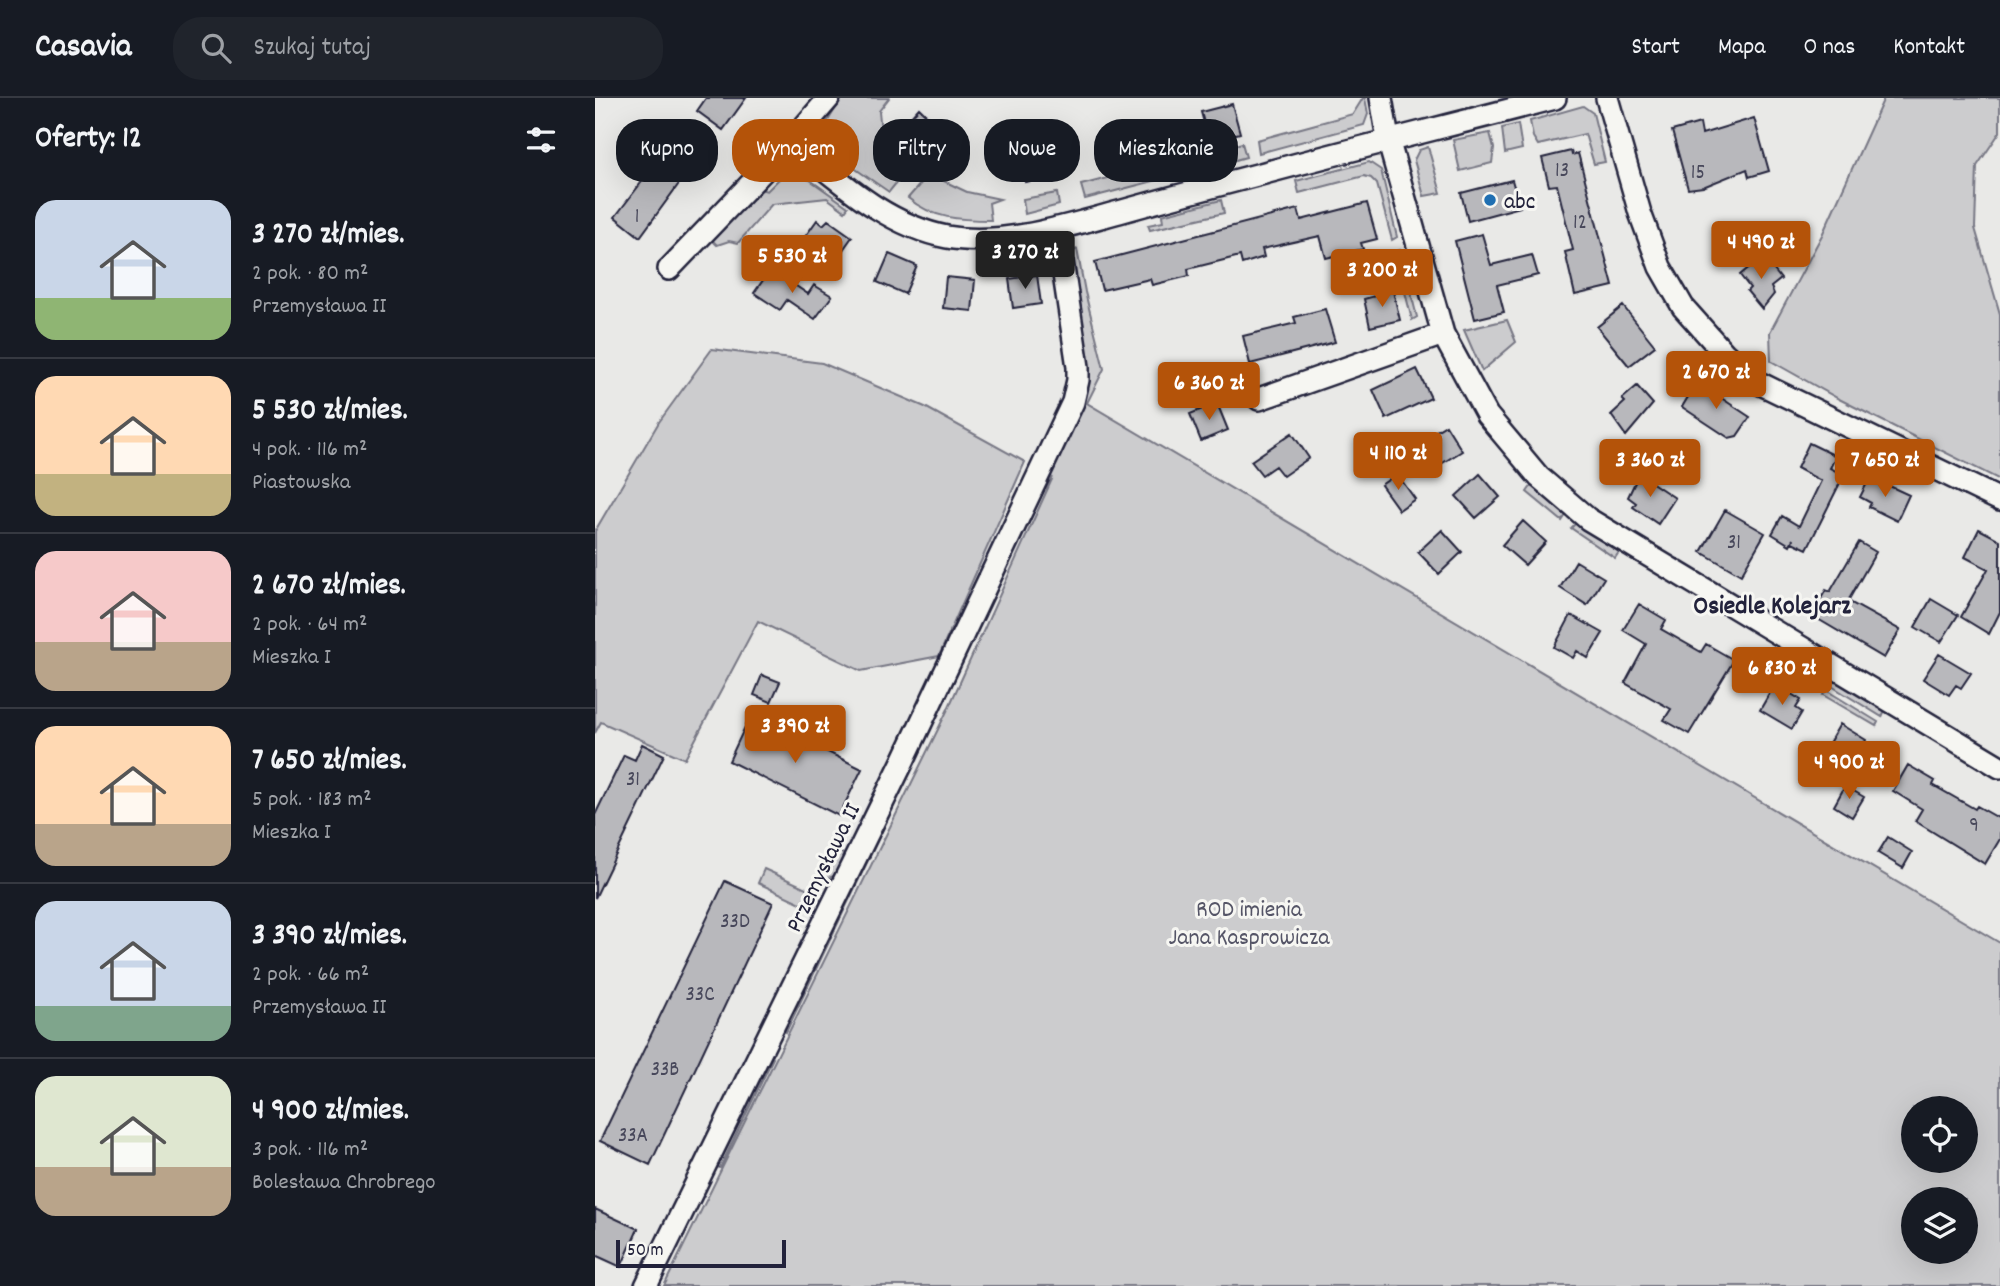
<!DOCTYPE html>
<html lang="pl">
<meta charset="utf-8">
<style>
body{margin:0;font-family:Dekko,sans-serif;background:#20242c;color:#f1f3f6;height:100vh;display:flex;flex-direction:column;font-size:26px;white-space:nowrap}
*{box-sizing:border-box;margin:0}
p{font-size:23px;color:#9ea1a6}
.icon{flex:none;width:38px;height:38px;fill:none;stroke:currentColor;stroke-width:2;stroke-linecap:round;stroke-linejoin:round}
.map{position:relative;flex:1;overflow:hidden}
.drawer{display:flex;flex-direction:column;background:#171b24;width:595px}
.drawer>*{flex:none}
.banner{position:absolute;left:21px;top:21px;width:665px;height:63px;display:flex;gap:14px}
.tools{position:absolute;left:1306px;top:998px;display:grid;gap:14px}
.tools a{display:grid;place-items:center;width:77px;height:77px;border-radius:50%;background:#171b24;box-shadow:0 7px 28px #0002;font-size:35px}
.scale{position:absolute;left:21px;bottom:18px;width:170px;box-sizing:border-box;padding-left:7px;border:4px solid #22223b;border-top:0;font-size:19px;line-height:24px;white-space:nowrap;color:#22223b;-webkit-text-stroke:5px #f6f6f2;paint-order:stroke}
.price{position:absolute;translate:-50% -60px;padding:0 16px;border-radius:7px;background:#b45309;color:#fff;font-size:23px;line-height:46px;filter:drop-shadow(0 2px 4px #0008)}
.price::after{content:'';position:absolute;left:50%;top:42px;width:21px;height:16px;margin-left:-10px;background:inherit;clip-path:polygon(0 0,100% 0,50% 100%)}
.price.selected{background:#222;color:#fff}
ul{padding:0;list-style:none}
li{display:flex;align-items:center;gap:21px;height:175px;padding:0 35px}
li+li{border-top:2px solid #363941}
li span{display:grid;place-items:center;flex:none;width:196px;height:140px;border-radius:21px;color:#555}
li>.icon{margin-inline-start:auto}
span .icon{width:84px;height:84px;fill:#fffc;stroke-width:1}
li b{font-size:30px}
h2{display:flex;justify-content:space-between;align-items:center;height:84px;padding:0 35px;font-size:30px}
.pill{padding:0 24px;border-radius:28px;background:#171b24;box-shadow:0 7px 28px #0002;font-size:24px;line-height:63px}
.pill.selected{background:#b45309;color:#fff}
header{display:flex;align-items:center;gap:42px;box-sizing:border-box;height:98px;padding:0 35px;background:#171b24;border-bottom:2px solid #363941}
header strong{font-size:33px}
nav{display:flex;gap:38px;margin-inline-start:auto;font-size:24px}
.search{width:490px;height:63px;background:#20242c;display:flex;align-items:center;gap:18px;box-sizing:border-box;padding:0 24px;border-radius:28px;color:#9ea1a6;font-size:26px}
main{display:flex;flex:1;min-height:0}
.map>svg:first-child{display:block}
.green{fill:#ccccce;stroke:#777784;stroke-width:2;fill-rule:evenodd}
.building{fill:#b8b8bc;stroke:#22223b;stroke-width:2}
.lines{fill:none;stroke-linecap:round;stroke-linejoin:round}
.minor-casing{stroke:#22223b;stroke-width:26}
.minor{stroke:#f6f6f2;stroke-width:21}
.poi-dot{fill:#1f6fb2;stroke:#f6f6f2;stroke-width:2.5}
.labels{text-anchor:middle;stroke-width:6;stroke-linejoin:round;paint-order:stroke}
.number-label{font-size:21px;fill:#48485b}
.poi-label{font-size:24px;fill:#22223b;stroke:#f6f6f2;text-anchor:start}
.street-label{font-size:24px;fill:#22223b;stroke:#f6f6f2}
.park-label{font-size:24px;fill:#555567;stroke:#f6f6f2}
.neighbourhood-label{font-size:26px;font-weight:bold;fill:#22223b;stroke:#f6f6f2}
</style>
<header>
<strong>Casavia</strong>
<div class="search"><svg class="icon" aria-label="search" viewBox="0 0 24 24"><circle cx="10" cy="10" r="6"/><path d="M15 15l6 6"/></svg>Szukaj tutaj</div>
<nav><a>Start</a><a>Mapa</a><a>O nas</a><a>Kontakt</a></nav>
</header>
<main>
<section class="drawer">
<h2>Oferty: 12<svg class="icon" aria-label="filters" viewBox="0 0 24 24"><path d="M4 7h16M4 17h16"/><circle cx="9" cy="7" r="2"/><circle cx="15" cy="17" r="2"/></svg></h2>
<ul>
<li><span style="background:linear-gradient(#c9d6e8 70%,#8fb573 0)"><svg class="icon" aria-label="home" viewBox="0 0 24 24"><path d="M3 11l9-7 9 7M6 9v11h12V9"/></svg></span><div><b>3 270 zł/mies.</b><p>2 pok. · 80 m²</p><p>Przemysława II</p></div></li>
<li><span style="background:linear-gradient(#ffd9b3 70%,#c2b280 0)"><svg class="icon" aria-label="home" viewBox="0 0 24 24"><path d="M3 11l9-7 9 7M6 9v11h12V9"/></svg></span><div><b>5 530 zł/mies.</b><p>4 pok. · 116 m²</p><p>Piastowska</p></div></li>
<li><span style="background:linear-gradient(#f6c9c9 65%,#b9a48a 0)"><svg class="icon" aria-label="home" viewBox="0 0 24 24"><path d="M3 11l9-7 9 7M6 9v11h12V9"/></svg></span><div><b>2 670 zł/mies.</b><p>2 pok. · 64 m²</p><p>Mieszka I</p></div></li>
<li><span style="background:linear-gradient(#ffd9b3 70%,#b9a48a 0)"><svg class="icon" aria-label="home" viewBox="0 0 24 24"><path d="M3 11l9-7 9 7M6 9v11h12V9"/></svg></span><div><b>7 650 zł/mies.</b><p>5 pok. · 183 m²</p><p>Mieszka I</p></div></li>
<li><span style="background:linear-gradient(#c9d6e8 75%,#7fa58c 0)"><svg class="icon" aria-label="home" viewBox="0 0 24 24"><path d="M3 11l9-7 9 7M6 9v11h12V9"/></svg></span><div><b>3 390 zł/mies.</b><p>2 pok. · 66 m²</p><p>Przemysława II</p></div></li>
<li><span style="background:linear-gradient(#dfe7d0 65%,#b9a48a 0)"><svg class="icon" aria-label="home" viewBox="0 0 24 24"><path d="M3 11l9-7 9 7M6 9v11h12V9"/></svg></span><div><b>4 900 zł/mies.</b><p>3 pok. · 116 m²</p><p>Bolesława Chrobrego</p></div></li>
</ul>
</section>
<div class="map">
<svg width="1405" height="1188" viewBox="0 0 1405 1188">
<rect width="100%" height="100%" fill="#e9e9e7"/>
<filter id="ink" filterUnits="userSpaceOnUse"><feTurbulence type="fractalNoise" baseFrequency=".0143" numOctaves="2"/><feDisplacementMap in="SourceGraphic" scale="14" xChannelSelector="R" yChannelSelector="G"/><feConvolveMatrix kernelMatrix="1 2 1 2 8 2 1 2 1" color-interpolation-filters="sRGB"/></filter>
<g filter="url(#ink)">
<!-- green -->
<path class="green" d="M247,0h47l-10,13 2,21 33,29 -25,31 -45,-31 -17,-17 -1,-20z
M768,0h2l3,16 -4,11 -105,28 -2,-13 96,-26z
M1289,0h116v34l-23,34 -2,62 25,86v166l-161,-81 -68,-38 -1,-29 52,-97z
M988,8l10,7 12,49 -11,2 -9,-30 -47,11 -5,-8 -3,-16z
M923,26l4,25 -17,4 -3,-25z
M895,35l4,15 -2,15 -32,8 -7,-31z
M647,45l4,14 -63,18 -4,-14z
M833,49l13,46 -17,3 -10,-36 5,-10z
M774,64l12,8 16,67 -5,3 -15,-56 -6,-6 -7,-2 -65,17 -3,-12z
M567,66l3,14 -80,21 -4,-14z
M197,76l18,6 38,27 -3,4 -18,-13 -55,6 -34,39 -9,-2 -12,4 -7,-7 50,-49 7,2 14,-14z
M334,76l38,18 33,7 -11,4 2,17c-31,0 -58,-1 -83,-22z
M462,95l2,12 -34,9 -2,-15z
M626,102l3,13 -74,17 -2,-5 15,-3 -1,-7z
M482,151l8,43 19,77 -17,34 913,540v343h-1336l284,-577 105,-232 -7,12 -6,-2 41,-84 -10,-151zM1318,1010h52v52h-52zM1318,1101h52v52h-52z
M805,152l17,67 -5,3 -17,-68z
M912,222l9,22 -34,29 -18,-41z
M117,251l110,14 103,44 100,55 -86,194 -78,15 -103,-50 -73,138 -84,-37 -6,11v-202l64,-109z
M937,387l34,30 -4,6 -35,-29z
M981,425l43,29 -4,6 -44,-30z
M1239,582l51,30 -3,7 -52,-32z
M1231,592l52,32 -2,4 -53,-31z
M285,727l4,2 -98,205 -5,-3z
M239,751l13,7 -10,19 -9,3 -9,-1z
M169,771l51,23 6,9 -1,11 -62,-29z
M173,958l5,2 -53,110 -5,-2z"/>
<!-- building -->
<path class="building" d="M111,0h40l-23,32 -26,-19z
M637,6l8,29 -31,8 -8,-29z
M324,10l22,21 -18,21 -23,-21z
M1159,20l15,53 -20,6 -2,-8 -44,18 -15,2 -16,-58 28,-8 2,11z
M561,26l7,29 -30,7 -6,-29z
M422,34l1,10 22,-3 2,10 7,-1 5,29 -29,5 -2,-12 -19,3 -2,-12 -6,1 -5,-26z
M78,43l24,18 -57,78 -25,-20 32,-42 -6,-5 18,-24 6,5z
M976,53l1,4 6,-2 35,133 -38,9 -10,-43 8,-2 -16,-65 -8,1 -7,-28z
M917,82l8,27 -52,14 -7,-28z
M772,105l10,36 -16,4 2,6 -37,9 -6,-22 -58,13 2,8 -22,7 -2,-8 -52,13 1,7 -37,9 -2,-6 -48,11 -7,-28 203,-53 3,11z
M222,122l6,5 5,-5 24,17 -19,27 -31,-23z
M887,136l9,31 41,-10 6,20 -41,10 7,27 -29,7 -20,-78z
M294,156l28,12 -12,28 -28,-12z
M1168,158l18,23 -10,8 3,7 -12,15 -15,-18 3,-3 -10,-13z
M176,171l37,25 6,-9 18,11 -17,23 -28,-19 -7,10 -26,-17z
M442,177l4,29 -28,4 -4,-29z
M351,179l29,3 -3,31 -29,-3z
M798,193l7,29 -30,7 -6,-28z
M1028,208l32,40 -26,20 -32,-39z
M730,211l10,33 -85,22 -7,-28 53,-13 -2,-6z
M822,271l14,29 -45,21 -13,-29z
M1102,284l53,35 -13,19 -8,2 -47,-31z
M1042,288l16,18 -27,32 -15,-21 14,-13 -3,-3z
M622,305l11,27 -27,11 -11,-27z
M851,327l16,26 -26,16 -16,-26z
M697,335l17,25 -26,18 -8,-10 -13,9 -11,-14z
M1214,345l27,13 -6,12 14,7 -37,74 -15,-7 1,-3 -3,6 -18,-11 10,-18 17,10 22,-45 -24,-13z
M802,376l18,25 -16,11 -18,-25z
M885,376l20,23 -24,21 -20,-22z
M1044,376l36,24 -17,26 -25,-17 3,-4 -8,-6z
M1275,379l39,18 -12,26 -28,-14 2,-4 -11,-6z
M1130,412l40,23 -24,42 -40,-23z
M928,423l23,21 -21,23 -23,-20z
M1384,431l21,11v72l-11,22 -28,-17 27,-48 -23,-12z
M847,432l20,22 -23,22 -21,-22z
M1264,444l17,10 -28,49 52,29 -16,28 -73,-43 15,-25 4,2z
M981,463l28,17 -17,27 -27,-17z
M1336,501l27,16 -17,27 -26,-15z
M1044,506l27,16 -5,9 40,23 5,-8 28,16 -45,74 -25,-14 7,-11 -46,-26 21,-39 -23,-14z
M976,517l32,18 -15,25 -11,-7 -4,7 -19,-11z
M1344,556l32,19 -10,15 -5,-3 -7,10 -26,-16z
M167,577l18,7 -9,20 -17,-7z
M1180,586l26,16 -5,8 6,4 -10,17 -32,-19z
M156,616l111,55 -23,47 -110,-55z
M1245,626l26,16 -15,26 -26,-16z
M47,646l22,11 -69,143v-83l29,-60 11,5z
M1313,667l27,16 -2,4 42,24 2,-3 23,13v20l-15,25 -70,-43 7,-12 -29,-18z
M1250,688l19,11 -12,20 -18,-11z
M1293,739l24,15 -9,16 -25,-15z
M130,783l48,22 -123,262 -50,-24z
M0,1111l43,20 -17,38 -26,-12z"/>
<g class="lines">
<!-- minor casing -->
<g class="minor-casing">
<path id="minor" d="M786,0l7,41 55,195 44,81 52,62 49,42 412,248
M1012,0l33,115 20,54 23,40 41,46 35,30 241,117
M196,44c48,38 94,83 156,95 54,10 120,-11 172,-25 46,-13 92,-25 138,-37 99,-27 199,-51 298,-77
M74,171l122,-127 38,-44
M664,301l184,-65
M51,1188l257,-525 170,-359 5,-22v-13l-21,-139"/>
</g>
<!-- minor -->
<use href="#minor" class="minor"/>
</g>
</g>
<!-- markers -->
<circle class="poi-dot" cx="895" cy="102" r="7"/>
<g class="labels">
<!-- number labels -->
<g class="number-label">
<text x="967" y="78">13</text>
<text x="1103" y="80">15</text>
<text x="42" y="124">1</text>
<text x="985" y="130">12</text>
<text x="1139" y="450">31</text>
<text x="38" y="687">31</text>
<text x="1379" y="733">9</text>
<text x="140" y="829">33D</text>
<text x="105" y="902">33C</text>
<text x="70" y="977">33B</text>
<text x="38" y="1043">33A</text>
</g>
<!-- poi labels -->
<g class="poi-label">
<text x="909" y="110">abc</text>
</g>
<!-- street labels -->
<g class="street-label">
<text transform="translate(227 769) rotate(-64)" y="8">Przemysława II</text>
</g>
<!-- park labels -->
<g class="park-label">
<text x="654" y="818">ROD imienia<tspan x="654" dy="28">Jana Kasprowicza</tspan></text>
</g>
<!-- neighbourhood labels -->
<g class="neighbourhood-label">
<text x="1177" y="515">Osiedle Kolejarz</text>
</g>
</g>
</svg>
<div class="tools">
<a><svg class="icon" aria-label="locate" viewBox="0 0 24 24"><circle cx="12" cy="12" r="6"/><path d="M12 2v4M12 18v4M2 12h4M18 12h4"/></svg></a>
<a><svg class="icon" aria-label="layers" viewBox="0 0 24 24"><path d="M12 4l9 5-9 5-9-5zM3 14l9 5 9-5"/></svg></a>
</div>
<div class="scale">50 m</div>
<b class="price" style="left:1166px;top:183px">4 490 zł</b>
<b class="price selected" style="left:430px;top:193px">3 270 zł</b>
<b class="price" style="left:197px;top:197px">5 530 zł</b>
<b class="price" style="left:787px;top:211px">3 200 zł</b>
<b class="price" style="left:1121px;top:313px">2 670 zł</b>
<b class="price" style="left:614px;top:324px">6 360 zł</b>
<b class="price" style="left:803px;top:394px">4 110 zł</b>
<b class="price" style="left:1055px;top:401px">3 360 zł</b>
<b class="price" style="left:1290px;top:401px">7 650 zł</b>
<b class="price" style="left:1187px;top:609px">6 830 zł</b>
<b class="price" style="left:200px;top:667px">3 390 zł</b>
<b class="price" style="left:1254px;top:703px">4 900 zł</b>
<div class="banner">
<a class="pill">Kupno</a>
<a class="pill selected">Wynajem</a>
<a class="pill">Filtry</a>
<a class="pill">Nowe</a>
<a class="pill">Mieszkanie</a>
</div>
</div>
</main>
